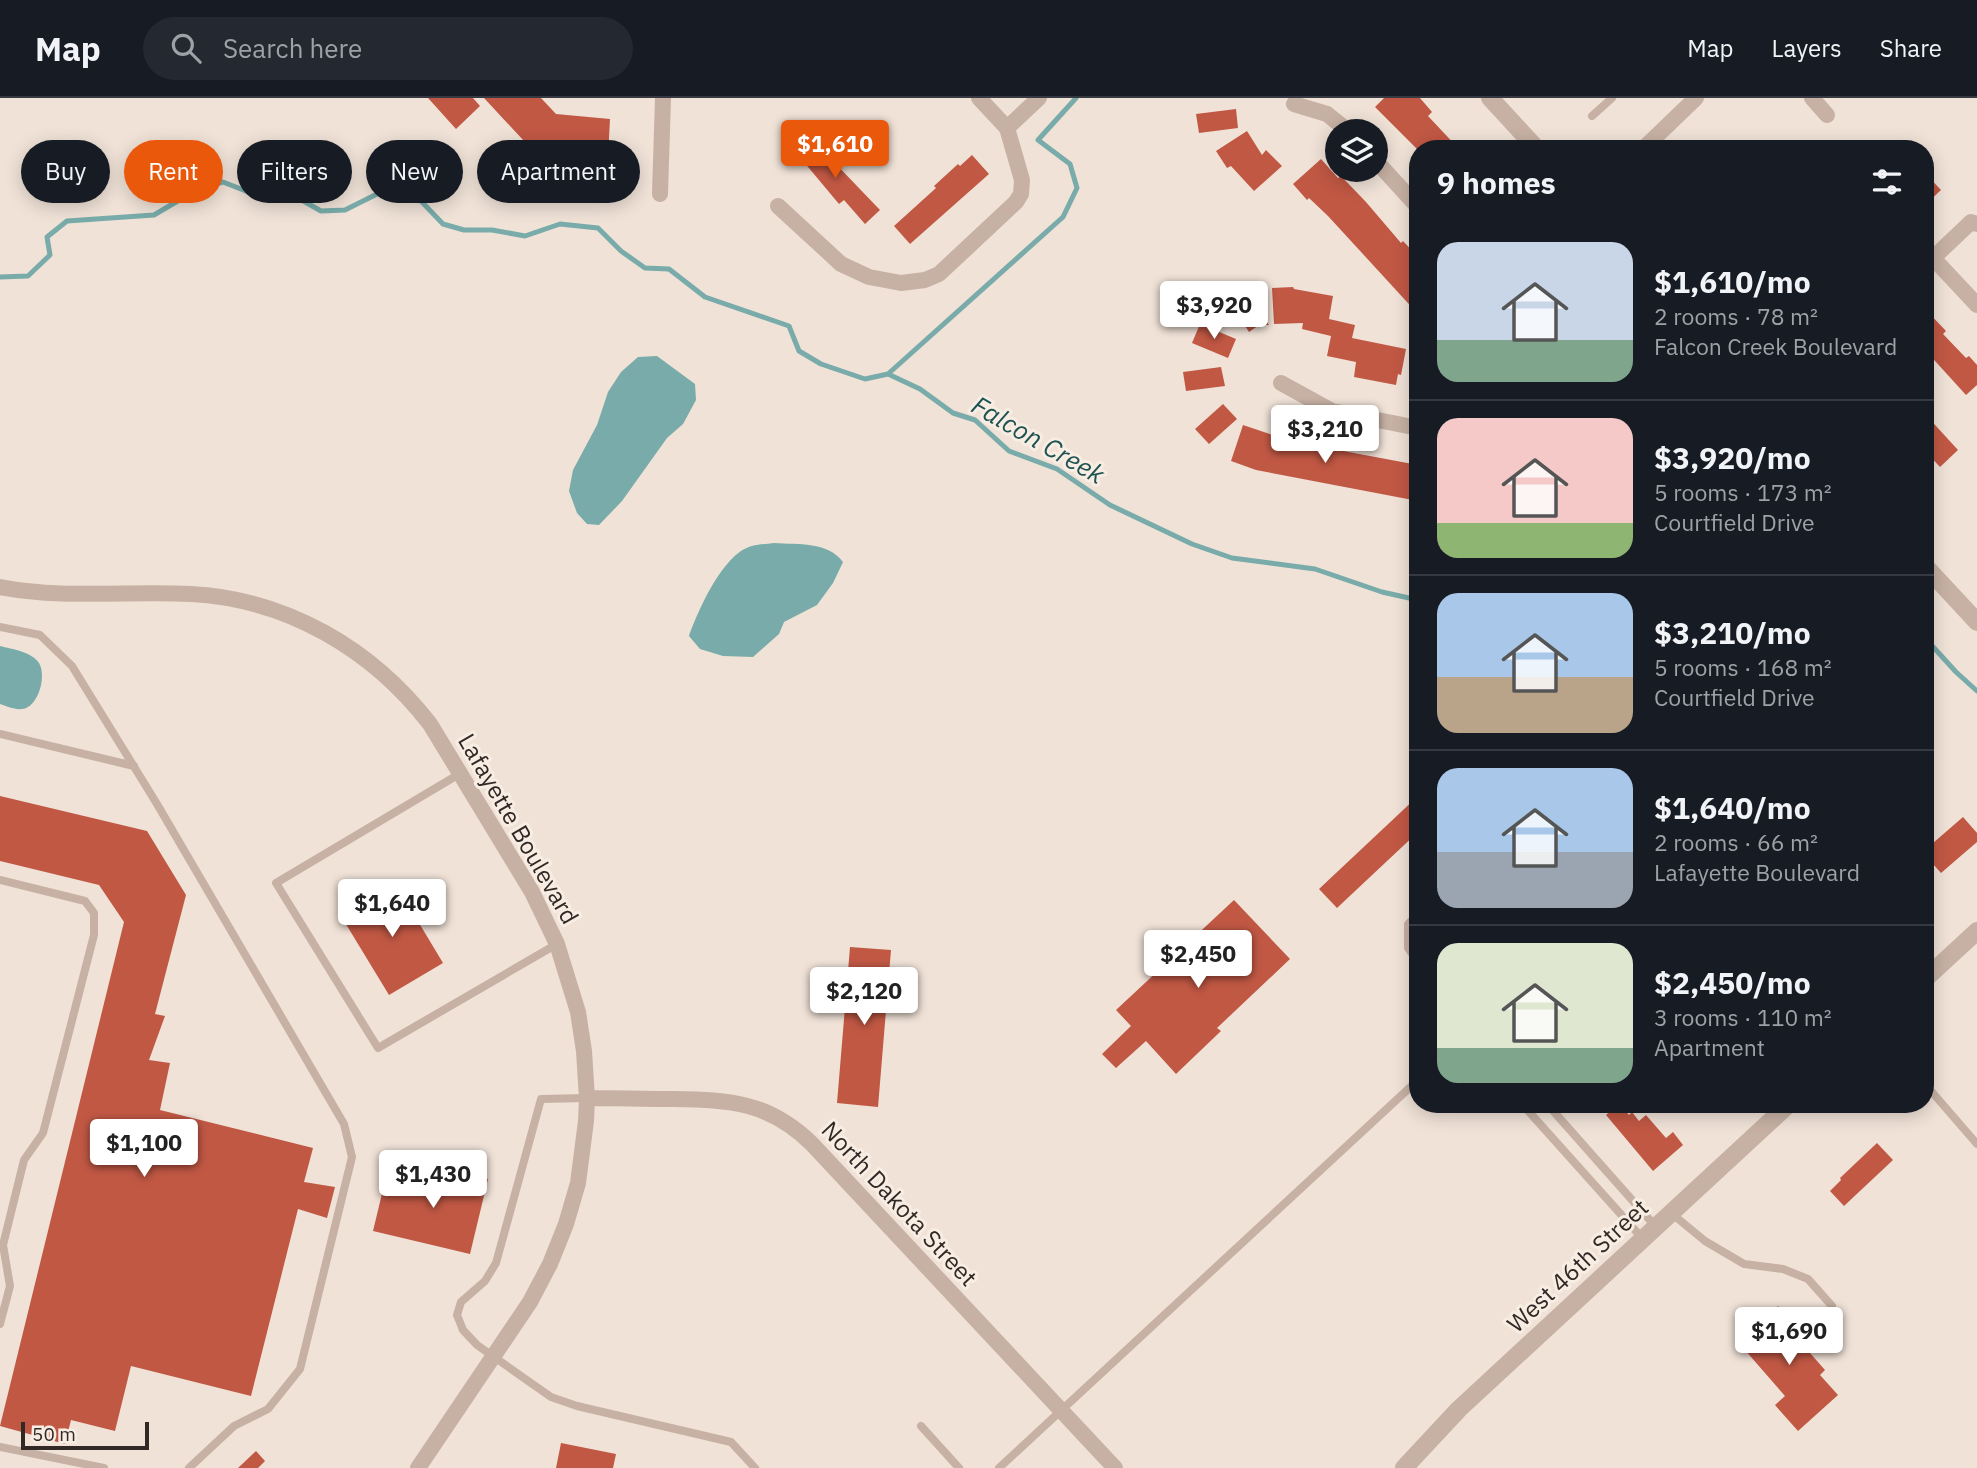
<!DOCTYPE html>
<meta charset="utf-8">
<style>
body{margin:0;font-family:"IBM Plex Sans",sans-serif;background:#242831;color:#f1f3f6;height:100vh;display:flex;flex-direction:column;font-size:26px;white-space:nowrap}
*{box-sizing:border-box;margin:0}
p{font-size:23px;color:#9ea1a6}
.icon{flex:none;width:38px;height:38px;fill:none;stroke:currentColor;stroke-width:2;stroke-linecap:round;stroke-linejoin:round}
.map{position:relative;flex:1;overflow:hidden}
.sheet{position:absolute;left:1409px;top:42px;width:525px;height:973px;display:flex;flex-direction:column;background:#171b24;border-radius:28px;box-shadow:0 4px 18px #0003}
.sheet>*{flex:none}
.top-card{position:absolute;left:21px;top:42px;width:665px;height:63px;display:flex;gap:14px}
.tools{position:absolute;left:1325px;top:21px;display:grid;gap:14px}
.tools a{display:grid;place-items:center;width:63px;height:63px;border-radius:50%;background:#171b24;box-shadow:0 4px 18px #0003;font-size:35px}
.scale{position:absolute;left:21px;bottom:18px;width:128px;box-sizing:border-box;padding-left:7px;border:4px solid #322825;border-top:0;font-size:19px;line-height:24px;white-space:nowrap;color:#322825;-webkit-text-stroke:5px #f8ede3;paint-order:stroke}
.price{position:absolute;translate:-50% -60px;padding:0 16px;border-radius:7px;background:#fff;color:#222;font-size:23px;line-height:46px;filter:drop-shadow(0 2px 4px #0008)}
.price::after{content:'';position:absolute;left:50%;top:42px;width:21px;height:16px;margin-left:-10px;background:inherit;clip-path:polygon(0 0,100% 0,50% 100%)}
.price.selected{background:#ea580c;color:#fff}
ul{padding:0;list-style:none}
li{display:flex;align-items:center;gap:21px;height:175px;padding:0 28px}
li+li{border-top:2px solid #363941}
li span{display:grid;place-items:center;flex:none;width:196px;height:140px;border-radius:21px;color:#555}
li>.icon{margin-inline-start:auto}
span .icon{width:84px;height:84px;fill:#fffc;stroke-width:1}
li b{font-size:30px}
h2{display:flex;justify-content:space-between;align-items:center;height:84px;padding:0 28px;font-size:30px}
.tag{padding:0 24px;border-radius:32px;background:#171b24;box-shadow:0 4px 18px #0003;font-size:24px;line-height:63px}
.tag.selected{background:#ea580c;color:#fff}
header{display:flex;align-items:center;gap:42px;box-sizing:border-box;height:98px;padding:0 35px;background:#171b24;border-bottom:2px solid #363941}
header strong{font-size:33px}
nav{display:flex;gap:38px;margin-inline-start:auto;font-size:24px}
.search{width:490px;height:63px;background:#242831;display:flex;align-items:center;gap:18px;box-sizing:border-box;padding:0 24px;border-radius:38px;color:#9ea1a6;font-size:26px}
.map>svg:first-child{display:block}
.water{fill:#78aba9}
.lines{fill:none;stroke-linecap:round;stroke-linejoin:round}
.stream{stroke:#78aba9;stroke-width:5}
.building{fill:#c15844}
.service{stroke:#c7b1a4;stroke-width:8}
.minor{stroke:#c7b1a4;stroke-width:16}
.tertiary{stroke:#c7b1a4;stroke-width:18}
.labels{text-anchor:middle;stroke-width:6;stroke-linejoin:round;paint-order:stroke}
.street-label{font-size:24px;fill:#322825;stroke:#f8ede3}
.water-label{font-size:26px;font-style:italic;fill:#1d5251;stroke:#f8ede3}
</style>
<header>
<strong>Map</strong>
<div class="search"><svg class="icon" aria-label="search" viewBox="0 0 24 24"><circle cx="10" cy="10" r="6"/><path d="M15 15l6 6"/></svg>Search here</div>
<nav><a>Map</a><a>Layers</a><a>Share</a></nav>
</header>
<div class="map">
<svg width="1977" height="1370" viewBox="0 0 1977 1370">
<rect width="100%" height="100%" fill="#f0e2d7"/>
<!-- water -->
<path class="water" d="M657,258l38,28 1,16 -13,24 -16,14 -45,63 -23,24 -12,-1 -10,-11 -8,-22 4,-21 24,-45 11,-33 13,-20 17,-15z
M774,445c25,2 53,-2 69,19l-10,21 -16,22 -33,17 -5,12 -26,23 -30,-1 -23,-7 -11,-13c9,-25 34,-83 63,-90 7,-2 15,-2 22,-3z
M0,548c12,3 32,6 39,17 8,13 -1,45 -17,46 -7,1 -16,-3 -22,-5z"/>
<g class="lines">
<!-- stream -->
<path class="stream" d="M0,179l28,-1 22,-21 -3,-18 20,-16 87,-6 44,-26 25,-7 33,13 28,-5 37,21 24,-1 32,-16 44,7 22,23 21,6h28l33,6 35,-12 38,4 23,23 24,17 24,1 36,28 84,29 10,25 22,13 44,15 23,-5 32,15 33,24 22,7 34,31 48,18 53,36 82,39 40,14 83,11 67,23 36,8
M888,276l175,-157 14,-29 -7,-24 -32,-24 38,-42
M1925,540l31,34 21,19"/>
</g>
<!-- building -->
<path class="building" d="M428,0h45l7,8 -24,23z
M484,0h57l15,16 54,5 -2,38 -71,-2z
M1384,0h36l12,14 -4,4 31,33h-42l-42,-42z
M1236,11l2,19 -39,5 -3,-19z
M1247,33l15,24 4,-5 16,16 -28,25 -23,-25 -4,2 -11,-17z
M808,37l72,75 -15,14 -21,-24 -5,4 -46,-55z
M972,57l17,19 -79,70 -16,-18 42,-38 -2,-2 24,-22 2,2z
M1321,61l17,19 3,-2 25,26 35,41 2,-2 15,16v57l-90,-98 -19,-18 -2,2 -14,-16z
M1925,75l16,17 -16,15z
M1293,189l1,2 39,7 -4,23 26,6 -3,13 54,11 -5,26 -3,-1 -2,11 -42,-8 2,-15 -29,-6 4,-20 -29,-7 1,-6 -29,1 -2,-36z
M1246,191l23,36h-10l-10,7 -20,-31z
M1925,211l21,22 -3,3 23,24 3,-2 8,9v20l-11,10 -41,-45z
M1200,226l36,15 -8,19 -36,-15z
M1221,269l4,19 -39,5 -3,-19z
M1223,306l14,15 -28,25 -14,-15z
M1925,316l33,36 -18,17 -15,-16z
M1243,327l30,10 1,-2 17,3 -1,5 128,24v36l-162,-31 -25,-9z
M0,698l147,35 39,64 -31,119 10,2 -16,44 21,3 -10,47 153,38 -9,34 31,5 -8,31 -29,-9 -47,187 -120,-30 -16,65 -44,-11 -6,24 -65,-18 124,-504 -25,-37 -99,-24z
M1418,698v36l-81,76 -18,-19z
M1963,719l14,16v9l-36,31 -16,-18v-5z
M395,785l48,80 -54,32 -48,-79z
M1234,802l56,59 -73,69 4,3 -45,43 -30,-33 -30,27 -14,-14 29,-28 -15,-16z
M850,849l41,3 -13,157 -41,-4z
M1619,1006l10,11 3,-3 7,9 7,-6 20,23 7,-6 10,13 -30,26 -47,-56z
M1877,1045l16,17 -49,46 -14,-15 11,-11 -1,-2z
M434,1069l54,12 -18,75 -97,-23 13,-54 43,10z
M1778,1208l30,32 -6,6 23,26 -5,5 18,20 -40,36 -23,-26 10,-9 -47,-54z
M561,1345l55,11 -3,14h-57z
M256,1353l9,10 -7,7h-20z"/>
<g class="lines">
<!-- service -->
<path class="service" d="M1592,18l20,-18
M0,529l40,8 32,31 85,138 187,320 8,33 -52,212 -32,40 -34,17 -45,42
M0,636l134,32
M461,675l-185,110 102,165 179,-104
M0,782l85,21 9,12v22l-51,198 -19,27 -21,85 7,41 -10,38
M1418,816l-10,10v24l10,14
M1925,986l52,60
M587,1000l-46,1 -45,164 -11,18 -24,21 -4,13 6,15 14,15 74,52 26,9 154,36 24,26
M1522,1006l121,135
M1547,1006l109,123
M1671,1115l34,28 39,23 39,5 25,10 24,27
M921,1328l38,42
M0,1349l104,21
M999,1370l419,-388"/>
<!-- minor -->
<path class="minor" d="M1812,0l15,17
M1294,6l33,10 21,17
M1007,30l32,-30
M1643,51l53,-51
M1376,63l42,46
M660,96l3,-96
M778,108l63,58 28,13 32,6 24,-3 14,-6 77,-72 5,-8 1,-14 -15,-52 -28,-30
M1977,126l-6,-2 -38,36 44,47
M1281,285l51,28 86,17
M0,489c64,12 126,4 191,7 96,5 181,55 239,130l102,168 25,52 21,68 6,39 3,47 -1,23 -8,62 -12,41 -16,40 -20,38 -112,166
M587,1000c29,0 57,1 86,1 58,1 96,3 139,45l303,324"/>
<!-- tertiary -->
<path class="tertiary" d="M1490,0l47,51
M1925,468l52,56
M1925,881l52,-48
M1404,1370l55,-59 330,-305"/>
</g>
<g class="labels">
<!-- street labels -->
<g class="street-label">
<text transform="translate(518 731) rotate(60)" y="8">Lafayette Boulevard</text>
<text transform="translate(899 1106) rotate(47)" y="8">North Dakota Street</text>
<text transform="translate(1578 1168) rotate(-43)" y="8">West 46th Street</text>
</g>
<!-- water labels -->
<g class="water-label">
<text transform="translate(1038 342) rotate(30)" y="9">Falcon Creek</text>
</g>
</g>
</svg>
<div class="tools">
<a><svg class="icon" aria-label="layers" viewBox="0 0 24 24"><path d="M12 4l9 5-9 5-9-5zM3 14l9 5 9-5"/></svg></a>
</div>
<div class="scale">50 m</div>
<b class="price selected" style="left:835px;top:82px">$1,610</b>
<b class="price" style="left:1214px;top:243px">$3,920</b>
<b class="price" style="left:1325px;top:367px">$3,210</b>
<b class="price" style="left:392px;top:841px">$1,640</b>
<b class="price" style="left:1198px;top:892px">$2,450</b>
<b class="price" style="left:864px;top:929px">$2,120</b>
<b class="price" style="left:144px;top:1081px">$1,100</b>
<b class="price" style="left:433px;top:1112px">$1,430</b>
<b class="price" style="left:1789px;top:1269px">$1,690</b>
<div class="top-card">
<a class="tag">Buy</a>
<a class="tag selected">Rent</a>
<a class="tag">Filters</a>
<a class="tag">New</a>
<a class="tag">Apartment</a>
</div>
<section class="sheet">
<h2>9 homes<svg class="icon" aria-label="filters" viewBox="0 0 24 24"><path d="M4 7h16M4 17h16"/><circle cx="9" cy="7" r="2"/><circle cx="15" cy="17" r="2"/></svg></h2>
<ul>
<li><span style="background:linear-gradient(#c9d6e8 70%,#7fa58c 0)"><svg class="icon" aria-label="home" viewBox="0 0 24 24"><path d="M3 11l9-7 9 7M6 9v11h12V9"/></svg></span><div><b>$1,610/mo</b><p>2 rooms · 78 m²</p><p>Falcon Creek Boulevard</p></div></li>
<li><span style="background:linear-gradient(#f6c9c9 75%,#8fb573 0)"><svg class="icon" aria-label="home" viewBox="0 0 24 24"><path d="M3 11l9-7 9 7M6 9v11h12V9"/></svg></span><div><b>$3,920/mo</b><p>5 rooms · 173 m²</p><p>Courtfield Drive</p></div></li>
<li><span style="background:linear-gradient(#a9c7e8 60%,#b9a48a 0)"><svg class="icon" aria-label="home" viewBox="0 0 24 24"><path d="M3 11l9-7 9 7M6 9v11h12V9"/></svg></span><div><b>$3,210/mo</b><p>5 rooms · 168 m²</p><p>Courtfield Drive</p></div></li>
<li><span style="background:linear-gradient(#a9c7e8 60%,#9aa5b1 0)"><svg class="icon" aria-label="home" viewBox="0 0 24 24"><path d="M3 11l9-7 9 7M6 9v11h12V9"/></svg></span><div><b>$1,640/mo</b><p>2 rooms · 66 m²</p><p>Lafayette Boulevard</p></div></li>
<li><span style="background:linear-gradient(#dfe7d0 75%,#7fa58c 0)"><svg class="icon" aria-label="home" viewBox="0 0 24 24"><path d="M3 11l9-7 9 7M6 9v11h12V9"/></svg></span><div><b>$2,450/mo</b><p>3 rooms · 110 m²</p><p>Apartment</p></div></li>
</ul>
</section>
</div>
